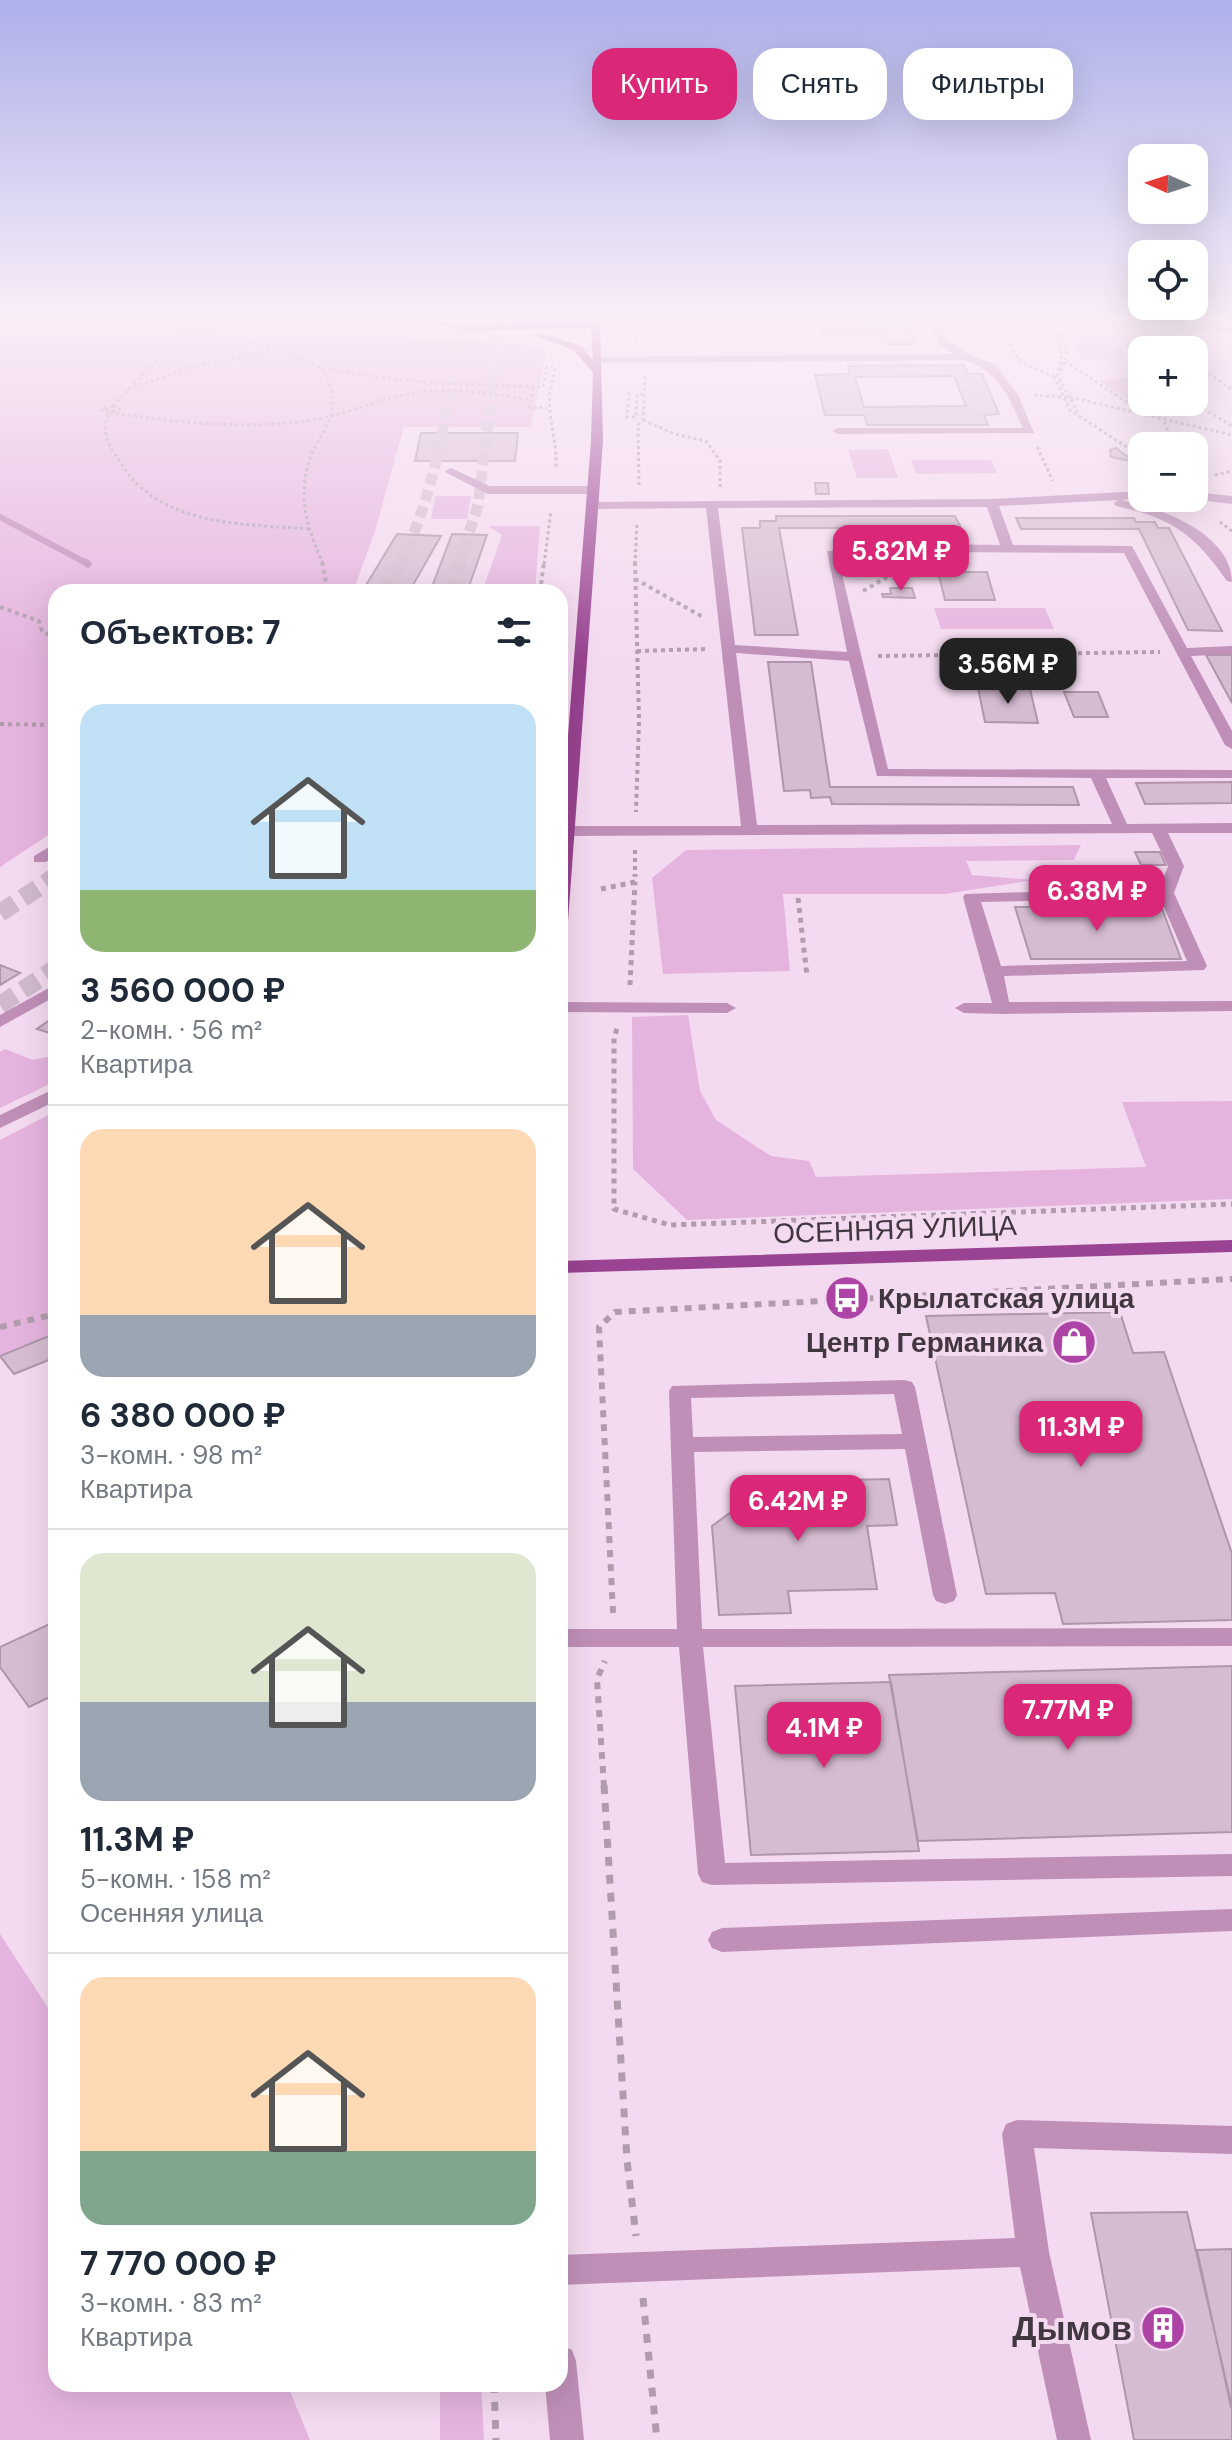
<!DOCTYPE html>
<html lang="ru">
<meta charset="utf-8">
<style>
body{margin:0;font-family:"DM Sans",sans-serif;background:#f2f2f3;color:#1f2937;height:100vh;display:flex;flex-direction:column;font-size:30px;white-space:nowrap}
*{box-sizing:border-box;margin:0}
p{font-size:26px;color:#747a83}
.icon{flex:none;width:44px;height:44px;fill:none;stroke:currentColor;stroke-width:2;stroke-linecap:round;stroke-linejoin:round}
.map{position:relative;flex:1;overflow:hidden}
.drawer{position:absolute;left:48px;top:584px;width:520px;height:1808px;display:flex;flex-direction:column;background:#fff;border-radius:24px;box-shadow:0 8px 32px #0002}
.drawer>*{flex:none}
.guide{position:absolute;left:592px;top:48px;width:520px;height:72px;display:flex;gap:16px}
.needle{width:52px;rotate:273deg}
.fabs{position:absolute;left:1128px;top:144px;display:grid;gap:16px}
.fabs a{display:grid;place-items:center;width:80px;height:80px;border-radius:16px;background:#fff;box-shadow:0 8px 32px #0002;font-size:40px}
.price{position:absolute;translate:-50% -68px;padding:0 18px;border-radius:16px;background:#db2777;color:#fff;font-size:26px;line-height:52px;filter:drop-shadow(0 2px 4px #0008)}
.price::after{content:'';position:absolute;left:50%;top:48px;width:24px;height:18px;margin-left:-12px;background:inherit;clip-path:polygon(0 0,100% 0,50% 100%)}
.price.on{background:#222;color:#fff}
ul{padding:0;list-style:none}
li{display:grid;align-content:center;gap:16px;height:424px;padding:0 32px}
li+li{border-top:2px solid #e0e1e3}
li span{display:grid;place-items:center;height:248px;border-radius:24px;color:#555}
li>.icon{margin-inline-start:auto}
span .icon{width:144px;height:144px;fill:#fffc;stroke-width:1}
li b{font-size:34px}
h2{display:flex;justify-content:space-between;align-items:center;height:96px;padding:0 32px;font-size:34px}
.pill{padding:0 28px;border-radius:24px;background:#fff;box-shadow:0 8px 32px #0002;font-size:28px;line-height:72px}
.pill.on{background:#db2777;color:#fff}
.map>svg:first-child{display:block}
.green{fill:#e5b4de}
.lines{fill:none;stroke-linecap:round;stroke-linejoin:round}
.stream-far1{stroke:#bf88b8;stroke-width:6}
.stream{stroke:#bf88b8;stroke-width:7}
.building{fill:#d6bcd2;stroke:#af96ab;stroke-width:2;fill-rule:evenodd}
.major-tunnel-far2{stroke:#d0b9cd;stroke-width:11;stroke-dasharray:11 6;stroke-linecap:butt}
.major-tunnel-far1{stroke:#d0b9cd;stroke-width:14;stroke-dasharray:14 7;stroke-linecap:butt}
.major-tunnel{stroke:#d0b9cd;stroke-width:18;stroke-dasharray:18 9;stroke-linecap:butt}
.path-far4{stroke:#b09cad;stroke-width:3;stroke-dasharray:3 3;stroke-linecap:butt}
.path-far3{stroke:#b09cad;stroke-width:4;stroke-dasharray:4 4;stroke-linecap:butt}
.path-far2{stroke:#b09cad;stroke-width:5;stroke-dasharray:5 5;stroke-linecap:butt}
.path-far1{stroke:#b09cad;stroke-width:6;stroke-dasharray:7 7;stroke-linecap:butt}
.path{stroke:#b09cad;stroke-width:7;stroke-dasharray:9 9;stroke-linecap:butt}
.minor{fill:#bf8fb8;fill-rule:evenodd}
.major{fill:#9a4392;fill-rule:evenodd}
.labels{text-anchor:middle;stroke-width:8;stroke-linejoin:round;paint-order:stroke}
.street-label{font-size:28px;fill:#413740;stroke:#f4daf0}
.poi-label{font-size:28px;font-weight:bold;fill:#413740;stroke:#f4daf0;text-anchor:start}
.near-poi-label{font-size:34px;font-weight:bold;fill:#413740;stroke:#f4daf0;text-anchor:end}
</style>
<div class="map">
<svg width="1232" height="2440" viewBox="0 0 1232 2440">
<rect width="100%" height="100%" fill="#f4daf0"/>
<!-- green -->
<path class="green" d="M0,320h346c36,33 151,7 200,32l-15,75h-127l-29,104 -22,61h-297v238l-56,37z
M1069,334h45l15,25h-46z
M1135,377l7,5v19l-11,1 -32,-21z
M888,449l10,29h-41l-9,-28z
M911,460h80l6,13 -81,1z
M435,496h36l-4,23h-36z
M488,526h52l-5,66h-53l20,-57z
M934,608h111l9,21h-113z
M960,656l88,1 7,19h-89z
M1081,845l-7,15 -108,1 6,14 62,5 -89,14h-162l7,77 -127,3 -11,-96 34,-28z
M688,1015l12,76 16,29 55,36 38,5 7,16 330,-10 -24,-65 110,-1v98l-545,21 -54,-51 -1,-152z
M5,1049l28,11 23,-5v26l-56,27v-56z
M56,1111v227l-8,-2 -48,19v-215z
M0,1934l56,86v364h231l23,56h-310z
M440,2384h41l3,56h-44z"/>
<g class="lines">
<!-- stream-far1 -->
<path class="stream-far1" d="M0,517l88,47"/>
<!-- stream -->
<path class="stream" d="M85,562l3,2"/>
</g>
<!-- building -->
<path class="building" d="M874,320h40l4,8h-9l6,16h-31l-3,-8h-59l-3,-10h57z
M1171,320h14l47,10 -52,1z
M964,365l4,9h14l17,40 -15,1 4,10h-121l-3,-10h-39l-10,-40 35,-1 -2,-8zM954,376l12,30 -102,1 -9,-30z
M421,433h97l-3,28h-100z
M1116,448l19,14 -24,-5 -1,-7z
M815,483h13l1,11h-13z
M776,516h179l6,12h-182l19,107h-43l-13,-107h18v-7h16z
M1016,518h118l2,4h19l3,6h11l53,103 -34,-1 -49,-101h-118z
M397,534l44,2 -32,56 -46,-2z
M452,534l35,1 -20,57h-37z
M938,572h49l8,28h-50z
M890,588h22l3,10 -32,-1 -1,-3h9z
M1206,655h26v48z
M768,662h43l19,125h243l6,18 -247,-1 -2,-7 -19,1 -1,-8 -26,1z
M978,688l52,1 8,34 -53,-1z
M1064,692h34l10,25h-34z
M1232,782v21l-87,1 -9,-21z
M1135,852h25l6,13h-25z
M1161,906l20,53h-150l-16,-52z
M0,965l20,8 -20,12z
M54,1017l2,18 -19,-6z
M1120,1312l13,41 31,-1 68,202v66l-169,4 -8,-31 -69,1 -60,-278z
M49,1336l7,9v12l-42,17 -14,-18z
M889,1479l8,46 -30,1 10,63 -89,2 3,22 -72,2 -7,-89 60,-44z
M56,1621v73l-27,13 -29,-40v-20z
M1232,1666v166l-314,9 -29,-166z
M891,1682l28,169 -168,4 -16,-169z
M1187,2212l45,195v33h-98l-43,-227z
M1232,2249v158h-1l-34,-157z"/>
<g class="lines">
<!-- major-tunnel-far2 -->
<path class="major-tunnel-far2" d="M400,564c38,-76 47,-161 62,-244
M459,564l19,-59 22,-185"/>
<!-- major-tunnel-far1 -->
<path class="major-tunnel-far1" d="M383,592l19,-30
M450,592l10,-30"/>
<!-- major-tunnel -->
<path class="major-tunnel" d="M0,913l56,-37
M0,1005l56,-37"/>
<!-- path-far4 -->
<path class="path-far4" d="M150,320l16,7 106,20 51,21 41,7 67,8 112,4 4,-21h8
M634,320l2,23
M1012,320c-9,37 12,45 42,56
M1050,320l22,8
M1083,320l-21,17 5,17 -7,19 -6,3 16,34 72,47
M1110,320l32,47
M1065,330l-7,5 4,19 -5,21 21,37
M1164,338l15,12
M1065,361l83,55
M1194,363l38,27
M533,388l-4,19 18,1
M128,389l67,-23 68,-13 9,-6 21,-27
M551,389l4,-23
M550,392c-3,26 8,51 6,77
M629,392l-2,25h9l1,-23h6
M1034,395l40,3 158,37
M1193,402l39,24
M113,406l57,-60 -4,-19
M114,406l6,3 -10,3 -9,-2z
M643,420l32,14 31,7 14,20v26
M1164,422l11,24
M1037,447l16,34
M1215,475l17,-4
M639,485l-1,-60 5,-5 2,-44
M1220,522l12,9
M309,529c-52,-4 -123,-3 -165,-39 -12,-9 -19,-21 -27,-33 -11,-16 -16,-27 -7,-45 65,11 131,17 196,9 38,-5 71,-22 108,-28 38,-6 78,0 116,7
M323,564c-12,-29 -22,-52 -18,-84 5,-49 46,-58 18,-111
M544,564l7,-53
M635,564l2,-41"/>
<!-- path-far3 -->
<path class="path-far3" d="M322,562l6,30
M635,562l4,159 -3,91
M635,579l68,38
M863,591l33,-19
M540,592l4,-30
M0,607l39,14 3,10 14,7
M637,651l71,-2
M878,656l282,-4
M0,724l56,1
M635,850v26"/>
<!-- path-far2 -->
<path class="path-far2" d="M601,889l34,-7v-8
M798,898l9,78
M630,985l5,-103
M617,1029l-3,8v172l56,16 562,-21"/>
<!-- path-far1 -->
<path class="path-far1" d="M0,1327l56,-13
M613,1613l-14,-286 16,-15 617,-33
M604,1787l-7,-108 8,-18"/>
<!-- path -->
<path class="path" d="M604,1785l23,375 9,76
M643,2298l14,142
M494,2384l2,56"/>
<!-- minor -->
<path class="minor" d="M928,320h10l10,21 22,14 25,9 23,31 16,38 -196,1 -6,-3 6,-3h185c-15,-32 -23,-55 -58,-68l-367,3 -5,-3 5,-3 356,-3 -14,-9z
M1152,320h11l-5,3z
M1222,320h10v4l-8,-2z
M451,468l39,18h103l6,4 -6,4h-105l-41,-21 -2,-2z
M1142,491l2,7 -23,2c39,7 111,34 111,82l-5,-1c-33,-47 -55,-63 -111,-75l-2,-3 4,-3 -119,6 14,39 119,1 55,102 45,-2v8l-41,2 41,75v18l-7,-4 -101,-192 -185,-1 -101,5 50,212 344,1v8h-126l21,46 105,-1v10h-64l16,33 -10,27 33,73 -3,4 -200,6 5,26 223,-1v10l-230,3 -38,-1 -9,-5 9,-5h28l-29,-106 2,-3 195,-6 8,-22 -16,-33 -584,3 -8,-5 8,-5h173l-35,-318 -114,1 -6,-4 2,-3 404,-3zM987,507l13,38 -61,-1 -112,7 20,101 -112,-7 -17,-137zM736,653l113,8 28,115 214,2 21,46 -355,1zM1160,898l27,63 -186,5 -20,-64z
M1194,492l38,4v8l-42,-5 4,-1z
M56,843v12l-10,7h-12v-6z
M56,984v12l-56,31v-12z
M560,1002l167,1 9,5 -9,5 -167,-1z
M56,1088v13l-56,27v-13z
M904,1380l8,2 3,5 42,208 -3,6 -9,3 -9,-3 -3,-6 -28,-146 -211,3 8,177 530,-1v18l-529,1 22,216 507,-9v22l-520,9 -10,-3 -4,-8 -19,-227h-119v-18h117l-8,-238 3,-5zM894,1394l8,40 -209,3 -2,-39z
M1232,1909v22l-510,21 -10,-4 -4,-8 4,-8 10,-4z
M1017,2120l215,6v28l-198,-6 15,104 42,188h-34l-37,-173 -460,18v-30l455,-17 -13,-104 4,-10z
M560,2345l12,5 4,11 8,79h-34l-5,-56h15z"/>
<!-- major -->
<path class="major" d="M406,320l65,5 129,-5 3,121 -37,508 -6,1v-112l31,-397 2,-69 -20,-22 -40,-15 5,-3 43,14 12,14 -2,-32 -120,3z
M1232,1240v12l-672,21v-12z"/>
</g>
<!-- sky -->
<linearGradient id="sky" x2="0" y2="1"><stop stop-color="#adb0ea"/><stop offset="0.48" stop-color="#faeef8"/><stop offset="1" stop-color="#faeef8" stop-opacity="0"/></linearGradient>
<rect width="1232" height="661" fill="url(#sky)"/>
<!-- icons -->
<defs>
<g id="bus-disc" transform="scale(2.3)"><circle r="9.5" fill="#ad43a4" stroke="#f4daf0"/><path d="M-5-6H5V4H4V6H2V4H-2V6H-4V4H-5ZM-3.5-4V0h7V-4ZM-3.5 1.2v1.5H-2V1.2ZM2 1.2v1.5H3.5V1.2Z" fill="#fff"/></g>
<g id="shop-disc" transform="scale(2.3)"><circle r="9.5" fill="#ad43a4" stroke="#f4daf0"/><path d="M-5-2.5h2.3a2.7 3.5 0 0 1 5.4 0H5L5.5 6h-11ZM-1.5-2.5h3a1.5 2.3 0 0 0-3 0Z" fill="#fff"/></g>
<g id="building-disc" transform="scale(2.3)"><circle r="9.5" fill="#ad43a4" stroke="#f4daf0"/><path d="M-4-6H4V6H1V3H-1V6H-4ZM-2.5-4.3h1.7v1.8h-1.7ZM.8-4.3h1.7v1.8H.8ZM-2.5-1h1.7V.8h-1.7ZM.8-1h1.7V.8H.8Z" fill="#fff"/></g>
</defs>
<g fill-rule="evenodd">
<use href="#bus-disc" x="847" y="1298"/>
<use href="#shop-disc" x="1074" y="1342"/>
<use href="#building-disc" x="1163" y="2328"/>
</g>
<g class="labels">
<!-- street labels -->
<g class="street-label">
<text transform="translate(895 1229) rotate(-2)" y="10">ОСЕННЯЯ УЛИЦА</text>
</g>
<!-- poi labels -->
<g class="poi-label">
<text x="878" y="1308">Крылатская улица</text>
<text x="1043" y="1352" text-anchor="end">Центр Германика</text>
</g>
<!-- near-poi labels -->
<g class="near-poi-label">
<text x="1132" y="2340">Дымов</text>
</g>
</g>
</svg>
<div class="fabs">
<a><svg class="needle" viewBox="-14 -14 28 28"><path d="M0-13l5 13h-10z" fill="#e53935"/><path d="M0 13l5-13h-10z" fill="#747a83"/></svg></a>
<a><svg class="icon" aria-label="locate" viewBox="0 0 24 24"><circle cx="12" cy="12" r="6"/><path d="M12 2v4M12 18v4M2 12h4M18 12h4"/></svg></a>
<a>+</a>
<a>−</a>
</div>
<b class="price" style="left:901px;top:593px">5.82M ₽</b>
<b class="price on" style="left:1008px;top:706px">3.56M ₽</b>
<b class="price" style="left:1097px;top:933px">6.38M ₽</b>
<b class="price" style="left:1081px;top:1469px">11.3M ₽</b>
<b class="price" style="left:798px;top:1543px">6.42M ₽</b>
<b class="price" style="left:1068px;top:1752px">7.77M ₽</b>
<b class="price" style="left:824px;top:1770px">4.1M ₽</b>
<div class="guide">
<a class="pill on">Купить</a>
<a class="pill">Снять</a>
<a class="pill">Фильтры</a>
</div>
<section class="drawer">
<h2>Объектов: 7<svg class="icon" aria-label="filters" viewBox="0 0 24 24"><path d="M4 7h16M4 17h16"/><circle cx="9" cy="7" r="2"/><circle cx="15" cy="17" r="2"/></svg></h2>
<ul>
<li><span style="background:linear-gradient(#bfe0f5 75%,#8fb573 0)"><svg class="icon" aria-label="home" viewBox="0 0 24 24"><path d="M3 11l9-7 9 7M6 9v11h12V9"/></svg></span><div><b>3 560 000 ₽</b><p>2-комн. · 56 m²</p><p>Квартира</p></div></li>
<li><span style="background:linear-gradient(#ffd9b3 75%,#9aa5b1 0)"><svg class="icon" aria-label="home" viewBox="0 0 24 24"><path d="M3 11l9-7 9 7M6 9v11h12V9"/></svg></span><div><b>6 380 000 ₽</b><p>3-комн. · 98 m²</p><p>Квартира</p></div></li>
<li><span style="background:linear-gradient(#dfe7d0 60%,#9aa5b1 0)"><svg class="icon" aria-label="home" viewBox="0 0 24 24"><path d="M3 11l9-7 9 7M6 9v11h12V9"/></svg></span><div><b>11.3M ₽</b><p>5-комн. · 158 m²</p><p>Осенняя улица</p></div></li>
<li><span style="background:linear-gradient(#ffd9b3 70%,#7fa58c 0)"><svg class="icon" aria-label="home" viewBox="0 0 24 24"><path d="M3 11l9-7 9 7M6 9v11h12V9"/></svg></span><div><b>7 770 000 ₽</b><p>3-комн. · 83 m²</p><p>Квартира</p></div></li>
</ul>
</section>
</div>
